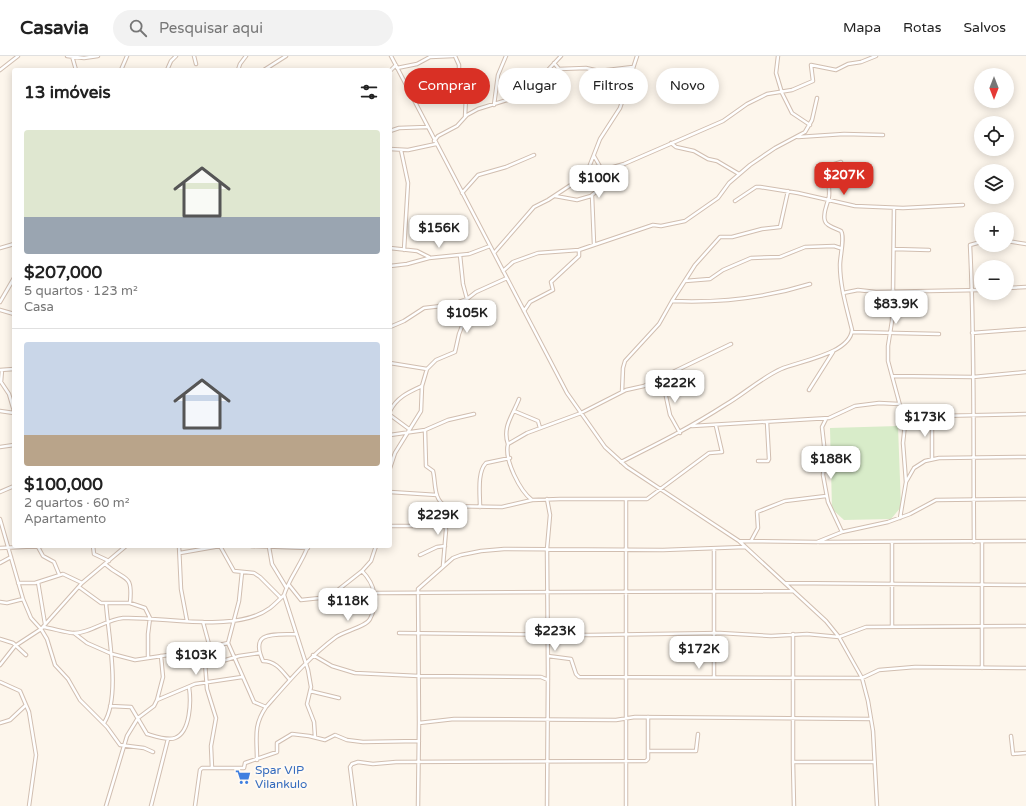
<!DOCTYPE html>
<html lang="pt">
<meta charset="utf-8">
<style>
body{margin:0;font-family:"Varela Round",sans-serif;background:#f2f2f2;color:#222;height:100vh;display:flex;flex-direction:column;font-size:15px;white-space:nowrap}
*{box-sizing:border-box;margin:0}
p{font-size:13px;color:#767676}
.icon{flex:none;width:22px;height:22px;fill:none;stroke:currentColor;stroke-width:2;stroke-linecap:round;stroke-linejoin:round}
.map{position:relative;flex:1;overflow:hidden}
.side{position:absolute;left:12px;top:12px;width:380px;height:480px;display:flex;flex-direction:column;background:#fff;border-radius:4px;box-shadow:0 2px 10px #0003}
.side>*{flex:none}
.guide{position:absolute;left:404px;top:12px;width:380px;height:36px;display:flex;gap:8px}
.needle{width:26px;rotate:180deg}
.tools{position:absolute;left:974px;top:12px;display:grid;gap:8px}
.tools a{display:grid;place-items:center;width:40px;height:40px;border-radius:50%;background:#fff;box-shadow:0 2px 10px #0003;font-size:20px}
.price{position:absolute;translate:-50% -34px;padding:0 9px;border-radius:8px;background:#fff;color:#222;font-size:13px;line-height:26px;filter:drop-shadow(0 1px 2px #0008)}
.price::after{content:'';position:absolute;left:50%;top:24px;width:12px;height:9px;margin-left:-6px;background:inherit;clip-path:polygon(0 0,100% 0,50% 100%)}
.price.selected{background:#d93025;color:#fff}
ul{padding:0;list-style:none}
li{display:grid;align-content:center;gap:8px;height:212px;padding:0 12px}
li+li{border-top:1px solid #e0e0e0}
li span{display:grid;place-items:center;height:124px;border-radius:4px;color:#555}
li>.icon{margin-inline-start:auto}
span .icon{width:72px;height:72px;fill:#fffc;stroke-width:1}
li b{font-size:17px}
h2{display:flex;justify-content:space-between;align-items:center;height:48px;padding:0 12px;font-size:17px}
.chip{padding:0 14px;border-radius:18px;background:#fff;box-shadow:0 2px 10px #0003;font-size:14px;line-height:36px}
.chip.selected{background:#d93025;color:#fff}
header{display:flex;align-items:center;gap:24px;box-sizing:border-box;height:56px;padding:0 20px;background:#fff;border-bottom:1px solid #e0e0e0}
header strong{font-size:19px}
nav{display:flex;gap:22px;margin-inline-start:auto;font-size:14px}
.search{width:280px;height:36px;background:#f2f2f2;display:flex;align-items:center;gap:10px;box-sizing:border-box;padding:0 14px;border-radius:22px;color:#767676;font-size:15px}
.map>svg:first-child{display:block}
.green{fill:#d8ecc9}
.lines{fill:none;stroke-linecap:round;stroke-linejoin:round}
.minor-casing{stroke:#d1beb0;stroke-width:4.5}
.minor{stroke:#fff;stroke-width:2.5}
.labels{text-anchor:middle;stroke-width:4;stroke-linejoin:round;paint-order:stroke}
.shop-label{font-size:12px;fill:#366cbe;stroke:#fffaf3;text-anchor:start}
</style>
<header>
<strong>Casavia</strong>
<div class="search"><svg class="icon" aria-label="search" viewBox="0 0 24 24"><circle cx="10" cy="10" r="6"/><path d="M15 15l6 6"/></svg>Pesquisar aqui</div>
<nav><a>Mapa</a><a>Rotas</a><a>Salvos</a></nav>
</header>
<div class="map">
<svg width="1026" height="750" viewBox="0 0 1026 750">
<rect width="100%" height="100%" fill="#fdf6ec"/>
<!-- green -->
<path class="green" d="M898,370l3,81 -10,12 -47,1 -12,-11 -2,-81z"/>
<g class="lines">
<!-- minor casing -->
<g class="minor-casing">
<path id="minor" d="M67,0l17,2 14,-2
M72,0l4,14
M194,0l2,8
M391,0l176,337 38,54 22,20 112,74 87,80 13,16 23,41 6,23 5,30 4,75
M455,0l4,9v22l7,10 -1,20
M778,0l-2,17 6,20 10,20 18,12
M554,7l5,6 27,-1 13,3 34,-4
M397,12l20,-4 13,-7 23,-1
M0,14l18,-14
M121,14l6,-14
M167,14l4,-9 5,-5
M238,14l2,-6 6,-8
M264,14l22,-14
M390,15l6,-6
M494,49l4,-30 8,-19
M390,75l9,-3 28,-1
M798,81l46,-3 39,1
M434,85l4,-5 19,-10 10,-11 11,-6 45,-14 4,-12 19,-11 15,-16
M671,87l5,4 18,4 14,8 9,2 22,13
M390,93l18,1 28,-6
M401,94l7,33 -4,67
M594,100l8,14
M586,119l14,-36 20,-31 17,-52
M462,137l16,-18 28,-8 28,-12
M555,140l22,4 14,-4
M735,145l21,-14h4l38,6 57,13 48,2 60,-3
M894,152l-1,83 -1,30 -4,25v15l17,63 -2,19 3,39
M1007,185l19,3
M594,188l-2,-49 26,-21 3,-9
M0,192l14,-4
M390,192l27,3 12,6
M894,193l35,1
M494,197l40,-46 14,-7 38,-25 38,-11 99,-43 24,-17 20,-10 25,-4 21,-9 -2,-16 25,5 12,-6 13,-2 15,-6
M390,210l17,-2 22,-6 40,-4 21,-8
M503,215l10,-9 25,-9 41,-3 74,-25 8,1 24,-5 33,-23 11,-15 21,-18 25,-17 30,-16 7,-12 5,-22
M685,225l25,-2 13,-9 28,-12 29,-1 25,-10 29,-1 6,2
M1007,232l19,-1
M843,237l15,-3 18,2 105,-2
M672,245c46,2 93,-3 138,-17
M0,246l14,-24
M0,254l14,4
M524,255l6,-9 23,-12 -2,-8 28,-26v-6
M390,271l14,-6 20,-13 26,-3 17,-6 -4,-15 -3,-29
M852,276l87,2
M972,277l54,-4
M390,307l37,6
M0,314l14,-1
M2,314l-1,12 8,12 5,17
M892,320l81,1 53,-5
M662,322l8,37 10,18
M809,334l24,-38
M622,336l1,-24 2,-7 34,-37 13,-23 23,-36 25,-28h12l30,-8 18,-2 8,-36
M0,355l14,2
M390,355c7,-14 19,-19 32,-25
M514,355l24,10 2,7
M390,359l19,14
M826,363l-4,8 3,27 -2,21 5,27 14,30
M905,368l22,-2 10,-6 89,-2
M692,370l137,-8 26,-12 24,-3 20,1
M425,374l1,36 7,5c3,12 0,29 13,35l56,1 30,-7 28,-1h87l62,-46 13,-1 -6,-26
M390,379l35,-5 23,-10 26,-6
M508,388c-6,-17 5,-29 11,-45
M0,391l14,-2
M932,403v-41
M758,405h10l1,-2 -2,-37
M621,406c36,-18 70,-35 104,-57 19,-11 36,-27 56,-36 18,-8 69,-15 71,-39 -5,-21 -12,-43 -12,-65 0,-9 5,-28 1,-34 -4,-2 -15,-5 -16,-10 -3,-8 3,-17 4,-25 1,-10 -2,-19 -4,-29l16,-5
M390,412l5,-15 26,-42 1,-25 5,-17 9,-9 19,-8 4,-18 7,-18 1,-17 9,-7 31,-14
M0,436l14,-6
M390,436l47,3
M532,444c-12,-9 -28,-40 -24,-56l19,-11 54,-20 45,-23 18,-4 87,-42
M480,451c0,-13 -3,-35 6,-44l24,-5
M900,462l6,-36 8,-14 11,-7 14,-3 87,-1
M0,463l23,80 8,19 10,11 6,10 8,26 13,14 12,21 27,27 13,18 24,3 9,4
M390,470h56
M739,485l78,1 25,-10 46,-10 22,-8 26,-14 90,-1
M751,485l7,-13 -1,-16 28,-11 41,-5
M819,486l207,-1
M974,486c-1,-99 1,-198 -4,-297l11,-3
M892,487v83
M93,490l1,8 15,7
M179,490l2,43 6,32
M220,490l14,25 20,2 6,4 21,21
M251,490l57,2
M308,490c-6,17 -20,34 -24,49l24,75 3,17 -4,17 7,18 1,15
M38,491l5,9 11,6 5,12
M269,491l3,17 14,23
M0,492l42,-2
M180,497l40,-7
M420,499l17,-8 8,-1
M0,507l11,-6
M105,508c20,18 28,8 25,39
M443,510l3,-36 -2,-25
M242,516l-3,29 -11,42 26,59 12,5
M38,526l7,42
M18,527h17l28,-9 19,9
M785,527l241,2
M289,529l12,15 28,-3 33,-26 9,-10 5,-15
M79,531l22,16h29l15,5 5,10 -2,16v23
M375,537l418,-2
M0,546l7,1 16,-4
M203,566l7,26
M43,571c8,1 24,6 30,6 16,1 34,-14 50,-15 42,-2 112,16 147,-10 5,-4 9,-8 14,-13
M74,577l13,10 25,11 23,6 53,-8 40,-9
M399,577l191,2 130,-2 51,3 36,-2 32,3 27,-10 160,-1
M793,578v128h81
M0,583l13,4 13,12
M204,593l3,40 9,29 -5,28 1,22
M313,599l19,11 23,7 64,3 122,1 7,3
M548,600l23,3 5,15 3,3 283,1 17,-8 36,-3 111,1
M0,609l15,-19 26,-17 41,-46 44,-37
M206,610l33,-10 21,-3
M982,612v-126
M714,621v-128
M290,624c-8,-9 -14,-19 -27,-19 -14,-31 12,-26 33,-27
M0,626l20,9 6,14
M310,635l29,7
M157,644l38,-16 47,-7
M110,650l21,1 16,27c7,2 21,7 28,4 16,-6 16,-38 14,-51
M0,667l10,-3 16,-15 3,7 7,43 -7,51
M104,667c17,-26 4,-89 2,-120
M419,667l-1,-134 35,-31 8,-3 20,-4 23,-2 159,1 82,-3
M1011,680l2,18 13,-1
M648,695h48l2,-17
M257,704c0,-22 -4,-34 9,-53 22,-25 43,-50 70,-70 8,-6 30,-10 34,-18 9,-17 5,-35 -8,-48
M793,706l1,44
M106,750l21,-70 11,-18 16,-12 3,-6 6,-23 -2,-21
M151,750l17,-67
M195,750l5,-36 2,-2h42l1,-5 32,-11v-9l15,-9 17,2 16,4 10,-5 12,5 16,2 56,-1
M355,750l-5,-39 2,-3 6,-2 15,2 23,-2 250,-1 2,-2v-42
M418,750l1,-83 35,-4 162,1 19,-3 236,2
M547,750l1,-133 -1,-124 3,-34 -3,-16
M626,750v-307"/>
</g>
<!-- minor -->
<use href="#minor" class="minor"/>
</g>
<!-- icons -->
<defs>
<g id="supermarket-bare" transform="scale(1.2)"><path d="M-6-5.5h2.5l.6 2H6L4.5 2H-2.5L-4.4-4H-6ZM-1.5 3.2a1.3 1.3 0 1 0 .1 0ZM3 3.2a1.3 1.3 0 1 0 .1 0Z" fill="#3f7fe0" stroke="#fffaf3" stroke-width="2.5" paint-order="stroke"/></g>
</defs>
<g fill-rule="evenodd">
<use href="#supermarket-bare" x="243" y="721"/>
</g>
<g class="labels">
<!-- shop labels -->
<g class="shop-label">
<text x="255" y="718">Spar VIP<tspan x="255" dy="14">Vilankulo</tspan></text>
</g>
</g>
</svg>
<div class="tools">
<a><svg class="needle" viewBox="-14 -14 28 28"><path d="M0-13l5 13h-10z" fill="#e53935"/><path d="M0 13l5-13h-10z" fill="#767676"/></svg></a>
<a><svg class="icon" aria-label="locate" viewBox="0 0 24 24"><circle cx="12" cy="12" r="6"/><path d="M12 2v4M12 18v4M2 12h4M18 12h4"/></svg></a>
<a><svg class="icon" aria-label="layers" viewBox="0 0 24 24"><path d="M12 4l9 5-9 5-9-5zM3 14l9 5 9-5"/></svg></a>
<a>+</a>
<a>−</a>
</div>
<b class="price selected" style="left:844px;top:140px">$207K</b>
<b class="price" style="left:599px;top:143px">$100K</b>
<b class="price" style="left:439px;top:193px">$156K</b>
<b class="price" style="left:896px;top:269px">$83.9K</b>
<b class="price" style="left:467px;top:278px">$105K</b>
<b class="price" style="left:675px;top:348px">$222K</b>
<b class="price" style="left:925px;top:382px">$173K</b>
<b class="price" style="left:831px;top:424px">$188K</b>
<b class="price" style="left:438px;top:480px">$229K</b>
<b class="price" style="left:348px;top:566px">$118K</b>
<b class="price" style="left:555px;top:596px">$223K</b>
<b class="price" style="left:699px;top:614px">$172K</b>
<b class="price" style="left:196px;top:620px">$103K</b>
<div class="guide">
<a class="chip selected">Comprar</a>
<a class="chip">Alugar</a>
<a class="chip">Filtros</a>
<a class="chip">Novo</a>
</div>
<section class="side">
<h2>13 imóveis<svg class="icon" aria-label="filters" viewBox="0 0 24 24"><path d="M4 7h16M4 17h16"/><circle cx="9" cy="7" r="2"/><circle cx="15" cy="17" r="2"/></svg></h2>
<ul>
<li><span style="background:linear-gradient(#dfe7d0 70%,#9aa5b1 0)"><svg class="icon" aria-label="home" viewBox="0 0 24 24"><path d="M3 11l9-7 9 7M6 9v11h12V9"/></svg></span><div><b>$207,000</b><p>5 quartos · 123 m²</p><p>Casa</p></div></li>
<li><span style="background:linear-gradient(#c9d6e8 75%,#b9a48a 0)"><svg class="icon" aria-label="home" viewBox="0 0 24 24"><path d="M3 11l9-7 9 7M6 9v11h12V9"/></svg></span><div><b>$100,000</b><p>2 quartos · 60 m²</p><p>Apartamento</p></div></li>
</ul>
</section>
</div>
